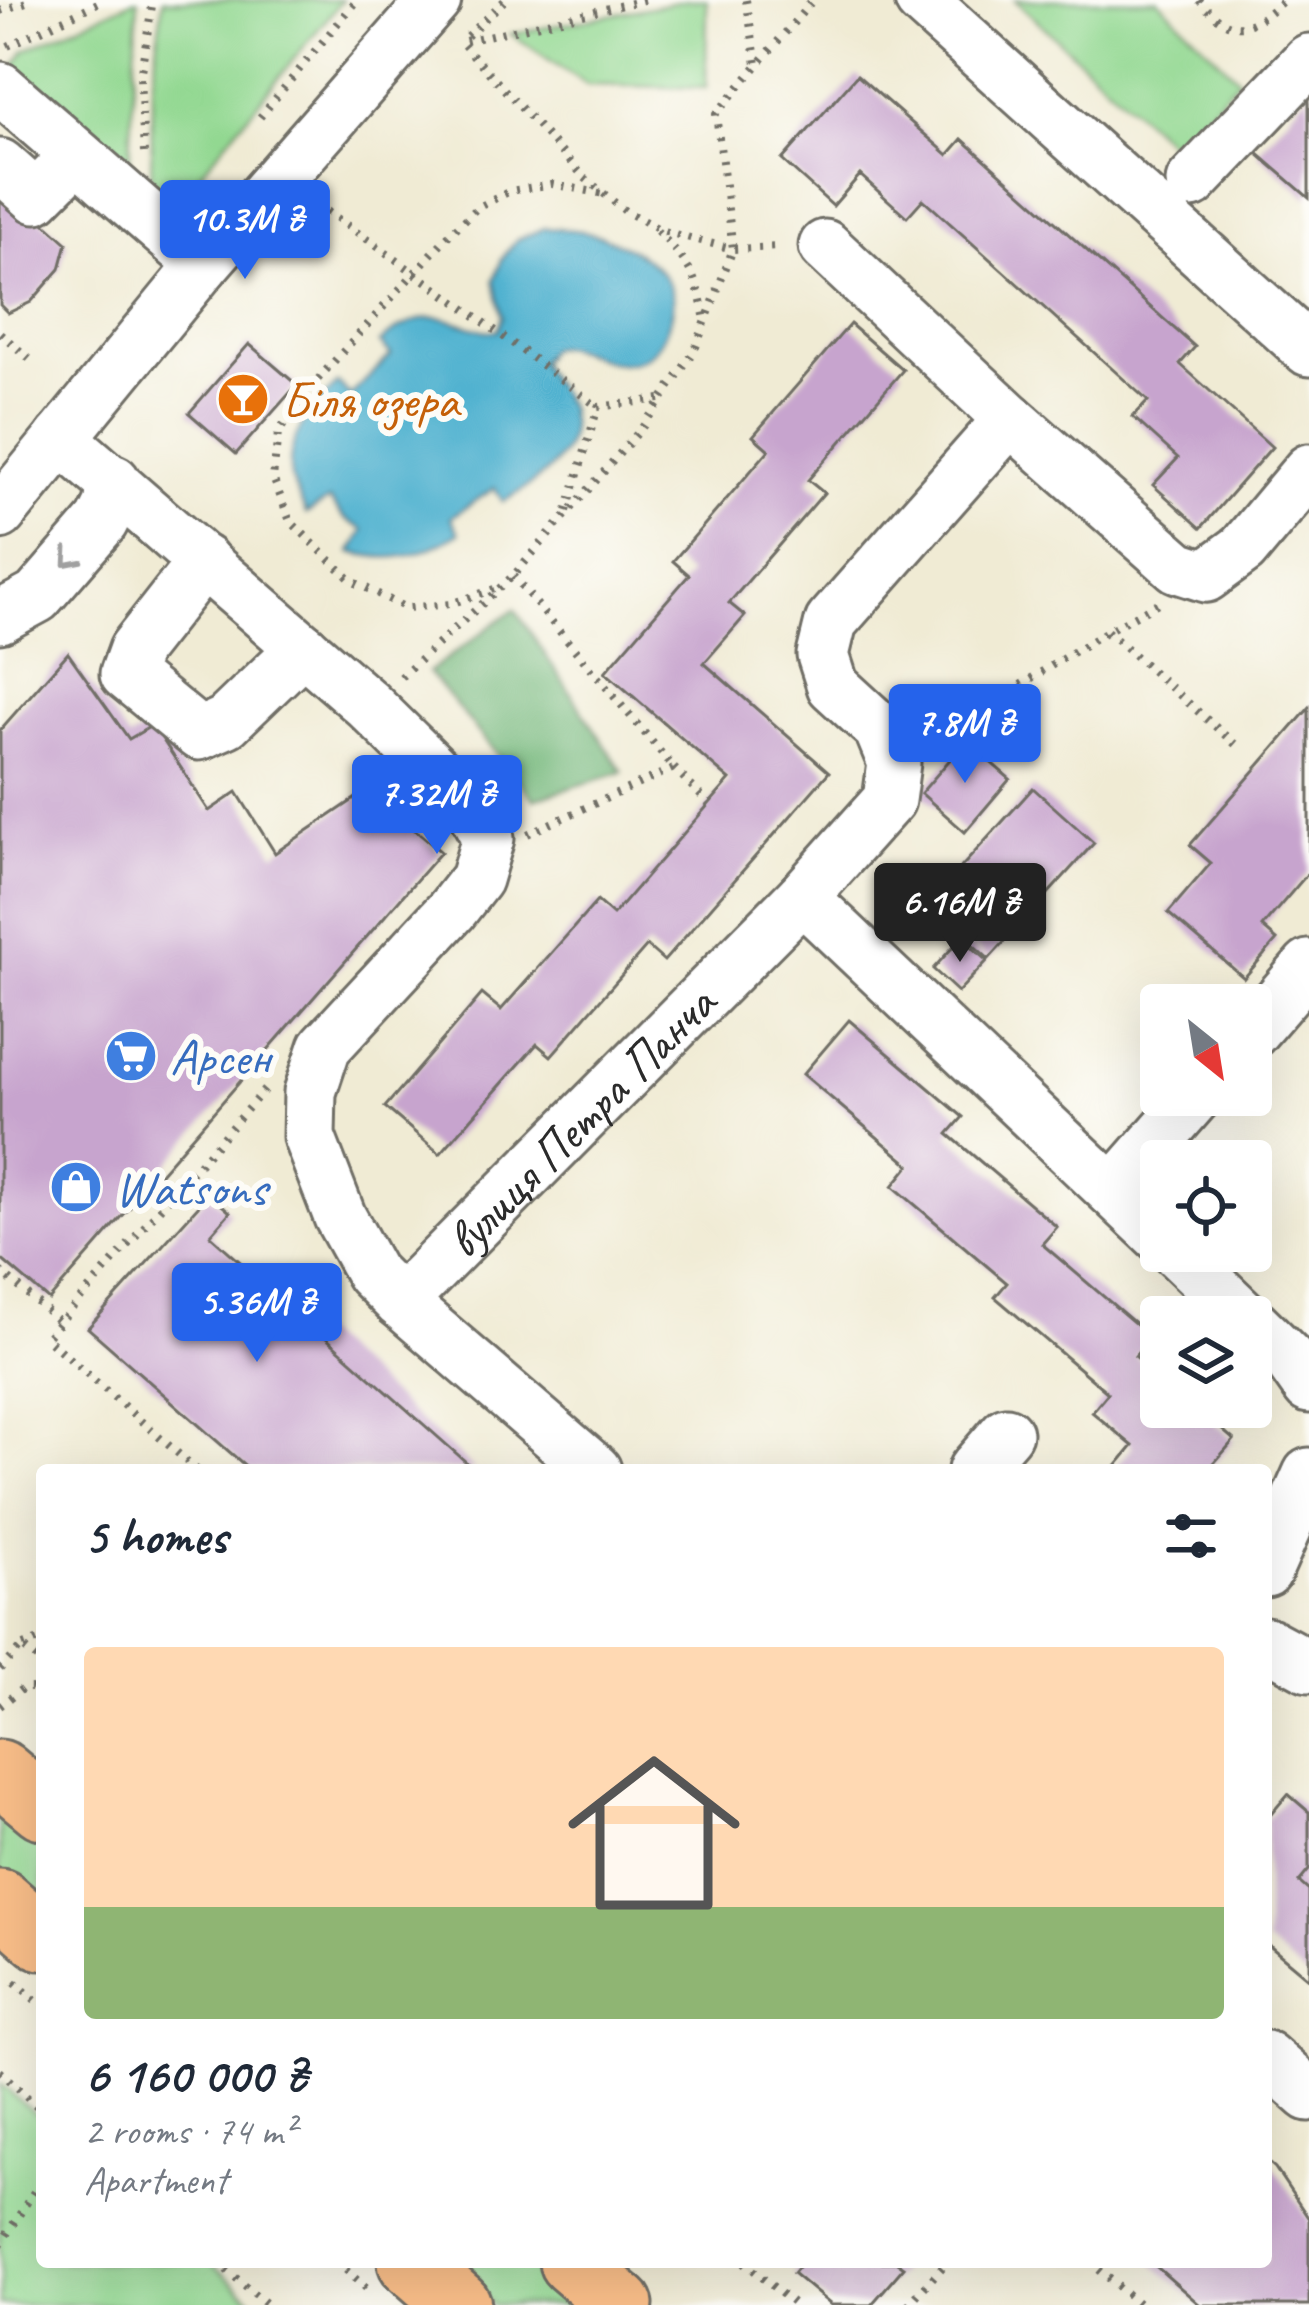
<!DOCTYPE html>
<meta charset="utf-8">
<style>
body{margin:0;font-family:Caveat,sans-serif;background:#f2f2f3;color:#1f2937;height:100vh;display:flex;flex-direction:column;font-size:45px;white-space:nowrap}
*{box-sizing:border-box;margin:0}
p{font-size:39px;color:#747a83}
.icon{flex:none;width:66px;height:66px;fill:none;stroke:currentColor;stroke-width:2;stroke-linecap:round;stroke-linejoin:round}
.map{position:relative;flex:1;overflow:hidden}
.sheet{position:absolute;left:36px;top:1464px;width:1236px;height:804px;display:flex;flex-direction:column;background:#fff;border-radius:12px;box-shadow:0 12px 48px #0002}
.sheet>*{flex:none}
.needle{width:78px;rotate:150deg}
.tools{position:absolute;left:1140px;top:984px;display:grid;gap:24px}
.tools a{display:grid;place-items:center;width:132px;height:132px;border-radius:12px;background:#fff;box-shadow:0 12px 48px #0002;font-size:60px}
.price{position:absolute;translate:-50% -102px;padding:0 27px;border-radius:12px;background:#2563eb;color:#fff;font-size:39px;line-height:78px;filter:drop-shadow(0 3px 6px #0008)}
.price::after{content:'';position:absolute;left:50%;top:72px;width:36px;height:27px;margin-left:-18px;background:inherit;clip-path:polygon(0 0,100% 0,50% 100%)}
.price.selected{background:#222;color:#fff}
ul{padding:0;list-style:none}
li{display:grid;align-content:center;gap:24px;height:636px;padding:0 48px}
li span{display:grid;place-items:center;height:372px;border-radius:12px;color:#555}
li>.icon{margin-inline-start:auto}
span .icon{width:216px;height:216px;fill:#fffc;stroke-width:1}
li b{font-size:51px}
h2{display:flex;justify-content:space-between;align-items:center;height:144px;padding:0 48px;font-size:51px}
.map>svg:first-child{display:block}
.green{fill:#92d891;stroke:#5e825e;stroke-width:3}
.forest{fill:#75b87b;stroke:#507253;stroke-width:3}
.water{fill:#51b2d0;stroke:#3e6e7e;stroke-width:3}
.building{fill:#c7a4ce}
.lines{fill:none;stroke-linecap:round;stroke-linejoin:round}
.minor-casing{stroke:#706e66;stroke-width:57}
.major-casing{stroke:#706e66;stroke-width:69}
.path{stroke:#706e66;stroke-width:8;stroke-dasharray:3 9;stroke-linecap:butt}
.minor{stroke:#fff;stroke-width:51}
.major{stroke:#f8bd88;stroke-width:63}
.oneway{stroke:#a0a0a0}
.labels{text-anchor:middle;stroke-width:12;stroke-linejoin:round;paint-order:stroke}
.food-label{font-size:51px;fill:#c56008;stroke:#fdfcf7;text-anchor:start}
.shop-label{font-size:51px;fill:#366cbe;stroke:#fdfcf7;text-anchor:start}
.street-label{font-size:51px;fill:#2b2b2b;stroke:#fdfcf7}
</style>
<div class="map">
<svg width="1309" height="2305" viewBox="0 0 1309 2305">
<rect width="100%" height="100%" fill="#fdfcf7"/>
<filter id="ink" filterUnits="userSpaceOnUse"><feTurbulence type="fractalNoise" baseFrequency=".00833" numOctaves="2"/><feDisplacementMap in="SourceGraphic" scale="24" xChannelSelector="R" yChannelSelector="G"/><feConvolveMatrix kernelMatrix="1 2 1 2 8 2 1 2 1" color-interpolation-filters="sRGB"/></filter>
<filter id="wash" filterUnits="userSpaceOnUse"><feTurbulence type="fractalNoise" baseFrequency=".004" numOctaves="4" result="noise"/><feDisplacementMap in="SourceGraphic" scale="48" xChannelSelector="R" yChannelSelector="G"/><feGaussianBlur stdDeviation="2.7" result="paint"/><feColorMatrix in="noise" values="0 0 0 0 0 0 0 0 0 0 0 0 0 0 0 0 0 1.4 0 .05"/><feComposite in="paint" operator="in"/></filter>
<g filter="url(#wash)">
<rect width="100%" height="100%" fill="#f0ebd4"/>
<!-- green -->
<path class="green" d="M134,0h4l-9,170 -117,-101 13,-19z
M163,0h179l-165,202 -26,-10 1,-107z
M688,0h19l-1,88 -119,-3 -76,-51z
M1015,0h143l81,79 -65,68z
M0,1806l42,37v69l-42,-36z
M0,2084l42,35v143h168l50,43h-260z
M443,2262h83l50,43h-83z"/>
<!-- forest -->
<path class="forest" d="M515,609l108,163 -89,27 -106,-127z"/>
<!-- water -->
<path class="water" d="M544,228c14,1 32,1 46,5 35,10 96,38 81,84 -5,14 -10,30 -24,39 -35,22 -66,-15 -97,-8l-11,14c6,13 15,22 22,33 31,53 -20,84 -58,107l-8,-14 -44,29 8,16c-39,23 -62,31 -108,19l13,-22 -19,-11 -16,-19 -23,14c-4,-12 -12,-25 -15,-37 -7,-38 22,-71 47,-94l12,13 41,-41 -11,-12c13,-14 42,-28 61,-25 16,3 32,10 47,13l9,-1 5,-13 -8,-37 8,-21 14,-19z"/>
<g id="blocks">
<!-- building -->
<path class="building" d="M857,75l91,80 14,-16 233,208 -15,17 92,83 -71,81 -48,-43 25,-27 -45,-41 15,-16 -225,-202 -16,18 -47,-42 -27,31 -51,-46z
M1309,92v106l-52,-45z
M0,183l67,60 -7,26 -29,33 -23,11 -8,-8z
M850,324l53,46 -95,110 16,13 -95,110 16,13 -41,47 125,109 -165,189 -17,-15 -96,110 -14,-12 -97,110 -55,-47 97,-113 19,16 96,-109 16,14 117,-135 -125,-108 84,-97 -16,-14 96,-111 -16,-14z
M249,344l48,41 -61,69 -47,-41z
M68,653l61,86 24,-14 56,86 28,-19 38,61 93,-63 73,62 -392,448 -49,-42v-528z
M1309,708v164l-47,55 15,13 -33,38 -76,-65 43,-50 -21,-18z
M966,741l44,38 -45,53 -44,-39z
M1033,788l61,55 -105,116 -61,-55z
M961,938l26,23 -29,31 -25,-23z
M849,1020l114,97 -15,17 109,93 -15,17 109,93 -16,19 26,21v30h35l38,33 -26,30h-95l20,-24 -41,-34 16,-19 -113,-96 12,-14 -114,-97 17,-21 -107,-91z
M209,1194l21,18 -20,23 265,235h-225l-162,-142z
M1288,1794l21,18v58l-10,12 10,9v88l-43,-36v-123z
M1266,2160l9,8 34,51v86h-109l-49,-43h115z
M802,2262h95l7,5 -33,38h-40l-38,-32z"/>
</g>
</g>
<g filter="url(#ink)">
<use href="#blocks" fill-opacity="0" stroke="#706e66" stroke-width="3"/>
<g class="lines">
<!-- minor casing -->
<g class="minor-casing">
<g id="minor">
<path d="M921,0l388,350"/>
<path d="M0,88l203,177"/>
<path d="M0,165l36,32 41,-41"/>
<path d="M1192,182l117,-122"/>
<path d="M825,246l185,173"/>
<path d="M61,438l306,266 103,101 18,33 -12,41 -25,32 -126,136 -15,45 -1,45 31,80 31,56 29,29 195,168"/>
<path d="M0,513l203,-248 232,-265"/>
<path d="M204,561l-69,88 -9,25 73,60 27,-12 77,-74"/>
<path d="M0,617l37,-20 65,-75 8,-16 4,-25"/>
<path d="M802,897l359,340"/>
<path d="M1251,1033l58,-67"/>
<path d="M1113,1191l84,-96"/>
<path d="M1176,1251l69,66"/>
<path id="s1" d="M400,1302l402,-405 87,-97 5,-37 -14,-34 -47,-43 -10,-31 8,-33 179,-203 168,148 28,9 37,-27 66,-79"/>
<path d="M1251,1322l39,38 19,27"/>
<path d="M974,1470l32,-37"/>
<path d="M1266,1571l43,-97"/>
<path d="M1266,1643l43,23"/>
<path d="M1266,2057l43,38"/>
</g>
</g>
<!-- major casing -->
<g class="major-casing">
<path id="major" d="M0,1772l42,35
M0,1901l42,37
M410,2262l49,43
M571,2262l50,43"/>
</g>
<!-- path -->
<path class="path" d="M644,0l-183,42 124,136 40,33 38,20 70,18 49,-2
M746,0l11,64
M1199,0c34,39 49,31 85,0
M0,11l32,-11
M467,36l38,-36
M8,46l96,-46
M260,117l97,-117
M144,153l-4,-76 13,-77
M317,204l156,110 125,93
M657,231c33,33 39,43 48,89
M0,333l34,30
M567,511l31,-104 62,-8
M513,576l161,192 -149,67
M494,589l-44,15 -44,4 -54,-27 -62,-60 -17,-43 5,-45 31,-44 137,-151 31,-30 33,-17 42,-7 52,10
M1107,631l129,114
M401,677l112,-101 128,-147 53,-77 39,-103 -17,-135 97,-114
M929,742l178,-111 51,-28
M674,768l35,36
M0,1271l60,51
M197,1470l-151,-132 219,-249
M23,1646l19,-7
M0,1669l22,-23 20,17
M0,1706l23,-18h8l11,9
M15,1982l27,24
M0,2071l42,40
M0,2245l42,-66
M217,2262l51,43
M337,2262l30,27
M744,2262l51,43
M1090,2262l50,43
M908,2305l39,-43"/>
<!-- minor -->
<use href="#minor" class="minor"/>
<!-- major -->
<use href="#major" class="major"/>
</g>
<!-- one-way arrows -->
<defs><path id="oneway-chevron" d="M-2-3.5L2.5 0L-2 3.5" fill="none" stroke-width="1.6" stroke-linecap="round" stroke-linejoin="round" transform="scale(3)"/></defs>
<use class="oneway" href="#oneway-chevron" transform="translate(70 559) rotate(131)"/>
</g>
<!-- icons -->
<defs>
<g id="bar-disc" transform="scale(2.7)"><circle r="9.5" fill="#e8710a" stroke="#fdfcf7"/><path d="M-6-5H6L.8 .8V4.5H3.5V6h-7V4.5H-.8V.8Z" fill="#fff"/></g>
<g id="supermarket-disc" transform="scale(2.7)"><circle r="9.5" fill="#3f7fe0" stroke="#fdfcf7"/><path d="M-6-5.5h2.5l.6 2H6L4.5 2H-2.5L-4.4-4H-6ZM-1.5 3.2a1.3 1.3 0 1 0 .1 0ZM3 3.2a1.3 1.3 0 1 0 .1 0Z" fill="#fff"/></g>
<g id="shop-disc" transform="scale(2.7)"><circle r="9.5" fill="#3f7fe0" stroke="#fdfcf7"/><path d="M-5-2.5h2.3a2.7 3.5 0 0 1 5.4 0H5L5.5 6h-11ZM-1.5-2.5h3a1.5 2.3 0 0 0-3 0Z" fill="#fff"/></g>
</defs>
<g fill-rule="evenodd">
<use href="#bar-disc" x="243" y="399"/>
<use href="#supermarket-disc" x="131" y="1056"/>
<use href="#shop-disc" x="76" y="1187"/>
</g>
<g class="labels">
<!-- food labels -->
<g class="food-label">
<text x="282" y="417">Біля озера</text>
</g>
<!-- shop labels -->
<g class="shop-label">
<text x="170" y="1074">Арсен</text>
<text x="115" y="1205">Watsons</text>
</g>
<!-- street labels -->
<g class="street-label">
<text dy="18" stroke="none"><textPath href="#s1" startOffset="255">вулиця Петра Панча</textPath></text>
</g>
</g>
</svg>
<div class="tools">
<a><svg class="needle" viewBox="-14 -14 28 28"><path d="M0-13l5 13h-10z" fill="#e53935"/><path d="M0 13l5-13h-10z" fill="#747a83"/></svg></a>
<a><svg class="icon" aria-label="locate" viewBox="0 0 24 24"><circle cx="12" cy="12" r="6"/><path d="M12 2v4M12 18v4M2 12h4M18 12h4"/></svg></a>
<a><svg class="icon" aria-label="layers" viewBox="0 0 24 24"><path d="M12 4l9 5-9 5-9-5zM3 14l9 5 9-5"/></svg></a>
</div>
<b class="price" style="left:245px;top:282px">10.3M ₴</b>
<b class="price" style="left:965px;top:786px">7.8M ₴</b>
<b class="price" style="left:437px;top:857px">7.32M ₴</b>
<b class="price selected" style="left:960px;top:965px">6.16M ₴</b>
<b class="price" style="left:257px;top:1365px">5.36M ₴</b>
<section class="sheet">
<h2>5 homes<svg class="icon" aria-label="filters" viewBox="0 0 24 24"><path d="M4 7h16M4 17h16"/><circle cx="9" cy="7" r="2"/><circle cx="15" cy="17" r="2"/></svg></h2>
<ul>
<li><span style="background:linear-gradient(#ffd9b3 70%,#8fb573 0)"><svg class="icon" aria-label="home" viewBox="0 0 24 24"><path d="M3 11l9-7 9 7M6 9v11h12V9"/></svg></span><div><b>6 160 000 ₴</b><p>2 rooms · 74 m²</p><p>Apartment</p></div></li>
</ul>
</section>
</div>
